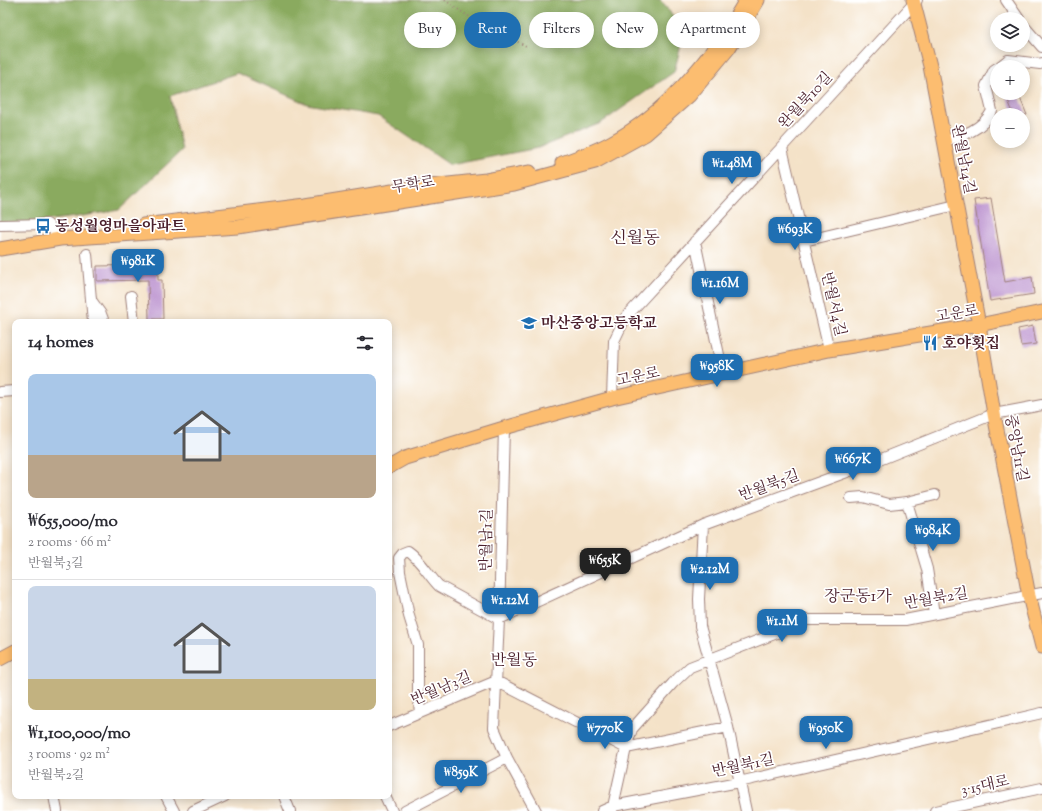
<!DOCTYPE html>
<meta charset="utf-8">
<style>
body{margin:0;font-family:"Sorts Mill Goudy","Noto Serif KR",serif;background:#f2f2f3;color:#2b2b33;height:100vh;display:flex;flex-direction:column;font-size:15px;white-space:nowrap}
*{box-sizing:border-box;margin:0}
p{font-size:13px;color:#7c7c81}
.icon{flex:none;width:22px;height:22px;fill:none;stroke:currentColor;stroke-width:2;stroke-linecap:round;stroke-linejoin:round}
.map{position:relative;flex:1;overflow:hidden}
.side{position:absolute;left:12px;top:319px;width:380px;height:480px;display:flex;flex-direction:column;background:#fff;border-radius:8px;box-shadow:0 2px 10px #0003}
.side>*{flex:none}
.hud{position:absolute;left:404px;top:12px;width:380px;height:36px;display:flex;gap:8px}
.fabs{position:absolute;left:990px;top:12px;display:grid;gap:8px}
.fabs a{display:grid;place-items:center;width:40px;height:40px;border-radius:50%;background:#fff;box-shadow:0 2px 10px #0003;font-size:20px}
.price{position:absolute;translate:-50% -34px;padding:0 9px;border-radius:8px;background:#1f6fb2;color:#fff;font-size:13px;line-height:26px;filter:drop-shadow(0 1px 2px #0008)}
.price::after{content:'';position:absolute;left:50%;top:24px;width:12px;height:9px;margin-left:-6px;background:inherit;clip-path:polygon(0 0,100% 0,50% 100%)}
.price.selected{background:#222;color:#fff}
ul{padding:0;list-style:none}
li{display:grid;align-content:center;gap:8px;height:212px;padding:0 16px}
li+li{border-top:1px solid #e1e1e2}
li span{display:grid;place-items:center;height:124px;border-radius:8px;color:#555}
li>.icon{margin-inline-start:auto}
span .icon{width:72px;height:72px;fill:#fffc;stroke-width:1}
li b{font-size:17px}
h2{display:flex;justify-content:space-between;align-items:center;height:48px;padding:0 16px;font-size:17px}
.chip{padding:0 14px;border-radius:18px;background:#fff;box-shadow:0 2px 10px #0003;font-size:14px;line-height:36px}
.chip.selected{background:#1f6fb2;color:#fff}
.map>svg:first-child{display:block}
.forest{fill:#8aaa5f;stroke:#6a6445}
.building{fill:#c19bd3}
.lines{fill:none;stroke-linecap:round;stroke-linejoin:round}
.minor-casing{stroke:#9f807a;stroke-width:12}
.major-casing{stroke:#9f807a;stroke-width:15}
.path{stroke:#9f807a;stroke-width:2;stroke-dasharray:1 3;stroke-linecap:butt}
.minor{stroke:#fff;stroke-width:10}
.major{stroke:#fcbd6f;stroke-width:13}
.labels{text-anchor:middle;stroke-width:3.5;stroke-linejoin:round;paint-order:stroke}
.street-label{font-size:15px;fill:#4a1f2b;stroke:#fff}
.poi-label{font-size:15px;font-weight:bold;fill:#4a1f2b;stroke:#fff;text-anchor:start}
.neighbourhood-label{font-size:16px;fill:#4a1f2b;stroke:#fff}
.quarter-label{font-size:17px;fill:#4a1f2b;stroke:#fff}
</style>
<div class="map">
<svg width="1042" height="811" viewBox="0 0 1042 811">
<rect width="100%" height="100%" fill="#fff"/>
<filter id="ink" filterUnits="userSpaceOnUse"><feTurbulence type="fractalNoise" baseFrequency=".025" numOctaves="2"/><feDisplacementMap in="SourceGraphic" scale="8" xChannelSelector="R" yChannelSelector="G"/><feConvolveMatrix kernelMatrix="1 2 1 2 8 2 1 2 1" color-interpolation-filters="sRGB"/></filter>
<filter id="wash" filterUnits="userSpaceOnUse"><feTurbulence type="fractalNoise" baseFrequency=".012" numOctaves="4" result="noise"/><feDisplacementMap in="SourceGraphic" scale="16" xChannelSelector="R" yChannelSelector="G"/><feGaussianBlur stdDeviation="0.9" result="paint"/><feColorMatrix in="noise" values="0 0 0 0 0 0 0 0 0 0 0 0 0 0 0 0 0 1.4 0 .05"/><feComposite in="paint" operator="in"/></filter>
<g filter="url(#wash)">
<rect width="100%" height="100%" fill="#f4e2c8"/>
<!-- forest -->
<path class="forest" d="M0,0h660l25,30 -11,42 -73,51 -63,25 -88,17 -72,-49 -71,-12 -70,-31 -67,23 12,54 -63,60 -43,7 -76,9z"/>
<g id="blocks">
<!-- building -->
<path class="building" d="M1005,93h13l9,22h-13z
M991,198l14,84 27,-5 2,17 -44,7 -16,-101z
M158,265v15h4l1,39h-14l-1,-39 -51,1v-15z
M1033,326l3,18 -15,2 -3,-17z"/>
</g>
</g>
<g filter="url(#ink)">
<use href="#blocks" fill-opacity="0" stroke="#9f807a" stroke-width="1"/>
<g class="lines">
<!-- minor casing -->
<g class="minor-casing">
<path id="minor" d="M1006,0l13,19
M1023,25l19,22
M999,67l9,-7 32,4 2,-1
M944,141c19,-5 39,-12 48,-30l-6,-25 8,-16 3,-2
M782,148l47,202
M0,225l47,-1 10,9
M695,241l28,133
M804,241l152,-36
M87,254l6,68
M131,296l3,26
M91,300l10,14 3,8
M0,392l15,-1
M612,398l2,-57 11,-23 292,-318
M504,428l-5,191 -5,109 13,30 29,53
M851,498l12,-1 26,7 18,-2
M703,525l-4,74 1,27 28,101 18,84
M934,614l-7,-45 -20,-67 28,-7
M420,713l-2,-19v-49l-9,-29 -9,-44 -1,-14 4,-5 5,-2c13,9 20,24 31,35l60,33 204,-94 171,-63 120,-48 48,-9
M389,726l107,-45 130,67 102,-21
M54,796l3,15
M166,796l8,15
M284,796l6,15
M385,796l7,15
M193,811l32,-15
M405,811l102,-53
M602,811l11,-5 126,-24 303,-69
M612,811l14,-63 6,-19 41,-46 17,-16 92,-36 20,-11h103l137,-27
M935,811l107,-23"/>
</g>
<!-- major casing -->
<g class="major-casing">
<path id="major" d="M913,0l17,66 49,259 15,89 35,182 13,51
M562,163c17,-6 34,-12 50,-21 58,-32 101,-86 134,-142
M143,225l163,-20 105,-17 75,-8 44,-8
M0,249l60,-10 178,-12 276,-43 81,-22 51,-28 43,-38 40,-48 29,-48
M389,467l16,-9 99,-30 108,-30 217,-48 150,-25 63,-13
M0,659l15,-8"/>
</g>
<!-- path -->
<path class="path" d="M445,0c24,19 54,33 81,46"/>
<!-- minor -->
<use href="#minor" class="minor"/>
<!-- major -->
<use href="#major" class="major"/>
</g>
</g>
<!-- icons -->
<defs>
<g id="bus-bare" transform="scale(1.2)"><path d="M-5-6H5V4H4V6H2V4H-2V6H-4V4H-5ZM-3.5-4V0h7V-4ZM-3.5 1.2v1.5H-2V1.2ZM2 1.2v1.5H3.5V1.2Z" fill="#1f6fb2" stroke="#fff" stroke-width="2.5" paint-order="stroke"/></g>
<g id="school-bare" transform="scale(1.2)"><path d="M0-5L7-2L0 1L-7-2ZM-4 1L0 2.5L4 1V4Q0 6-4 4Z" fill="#1f6fb2" stroke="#fff" stroke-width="2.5" paint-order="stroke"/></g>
<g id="restaurant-bare" transform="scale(1.2)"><path d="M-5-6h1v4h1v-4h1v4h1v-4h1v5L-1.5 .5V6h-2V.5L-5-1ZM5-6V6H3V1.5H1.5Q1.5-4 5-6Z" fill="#1f6fb2" stroke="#fff" stroke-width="2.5" paint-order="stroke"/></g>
</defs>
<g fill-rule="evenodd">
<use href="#bus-bare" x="43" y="226"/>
<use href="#school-bare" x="529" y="323"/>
<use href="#restaurant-bare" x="930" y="343"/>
</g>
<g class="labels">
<!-- street labels -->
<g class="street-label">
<text transform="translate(805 100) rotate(-47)" y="5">완월북10길</text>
<text transform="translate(964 159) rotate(79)" y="5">완월남14길</text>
<text transform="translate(413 184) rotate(-9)" y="5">무학로</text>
<text transform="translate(834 304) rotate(77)" y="5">반월서4길</text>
<text transform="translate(957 313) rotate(-10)" y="5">고운로</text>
<text transform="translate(638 376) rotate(-12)" y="5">고운로</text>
<text transform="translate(1017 448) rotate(79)" y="5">중앙남11길</text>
<text transform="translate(769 485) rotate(-20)" y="5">반월북5길</text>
<text transform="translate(486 540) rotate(-89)" y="5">반월남1길</text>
<text transform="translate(936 598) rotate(-10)" y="5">반월북2길</text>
<text transform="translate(441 688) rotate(-23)" y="5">반월남3길</text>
<text transform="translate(743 765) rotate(-12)" y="5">반월북1길</text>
<text transform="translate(985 785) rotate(-12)" y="5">3·15대로</text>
</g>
<!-- poi labels -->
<g class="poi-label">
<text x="55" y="231">동성월영마을아파트</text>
<text x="541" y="328">마산중앙고등학교</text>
<text x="942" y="348">호야횟집</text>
</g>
<!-- neighbourhood labels -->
<g class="neighbourhood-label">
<text x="858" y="601">장군동1가</text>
<text x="514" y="665">반월동</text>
</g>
<!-- quarter labels -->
<g class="quarter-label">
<text x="635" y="243">신월동</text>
</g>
</g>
</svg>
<div class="fabs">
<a><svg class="icon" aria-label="layers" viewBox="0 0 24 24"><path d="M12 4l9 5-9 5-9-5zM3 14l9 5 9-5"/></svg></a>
<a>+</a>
<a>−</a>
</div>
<b class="price" style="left:732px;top:185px">₩1.48M</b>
<b class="price" style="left:795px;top:251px">₩693K</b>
<b class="price" style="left:138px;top:283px">₩981K</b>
<b class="price" style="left:720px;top:305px">₩1.16M</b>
<b class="price" style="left:717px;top:388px">₩958K</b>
<b class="price" style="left:853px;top:481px">₩667K</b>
<b class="price" style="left:933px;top:552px">₩984K</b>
<b class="price selected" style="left:605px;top:582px">₩655K</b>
<b class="price" style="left:710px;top:591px">₩2.12M</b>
<b class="price" style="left:510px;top:622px">₩1.12M</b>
<b class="price" style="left:782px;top:643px">₩1.1M</b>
<b class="price" style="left:605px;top:750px">₩770K</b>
<b class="price" style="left:826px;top:750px">₩950K</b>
<b class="price" style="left:461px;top:794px">₩859K</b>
<div class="hud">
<a class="chip">Buy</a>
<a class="chip selected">Rent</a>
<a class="chip">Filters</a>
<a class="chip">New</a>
<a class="chip">Apartment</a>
</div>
<section class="side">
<h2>14 homes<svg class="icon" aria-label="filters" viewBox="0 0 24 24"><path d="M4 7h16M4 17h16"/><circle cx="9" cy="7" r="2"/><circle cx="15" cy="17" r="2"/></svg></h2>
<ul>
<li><span style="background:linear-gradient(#a9c7e8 65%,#b9a48a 0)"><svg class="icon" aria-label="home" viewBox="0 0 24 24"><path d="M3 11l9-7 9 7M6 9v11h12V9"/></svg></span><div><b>₩655,000/mo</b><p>2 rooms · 66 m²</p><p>반월북3길</p></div></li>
<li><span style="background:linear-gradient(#c9d6e8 75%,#c2b280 0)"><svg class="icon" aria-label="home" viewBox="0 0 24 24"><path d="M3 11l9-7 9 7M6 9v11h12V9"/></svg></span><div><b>₩1,100,000/mo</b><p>3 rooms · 92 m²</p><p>반월북2길</p></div></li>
</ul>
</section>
</div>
